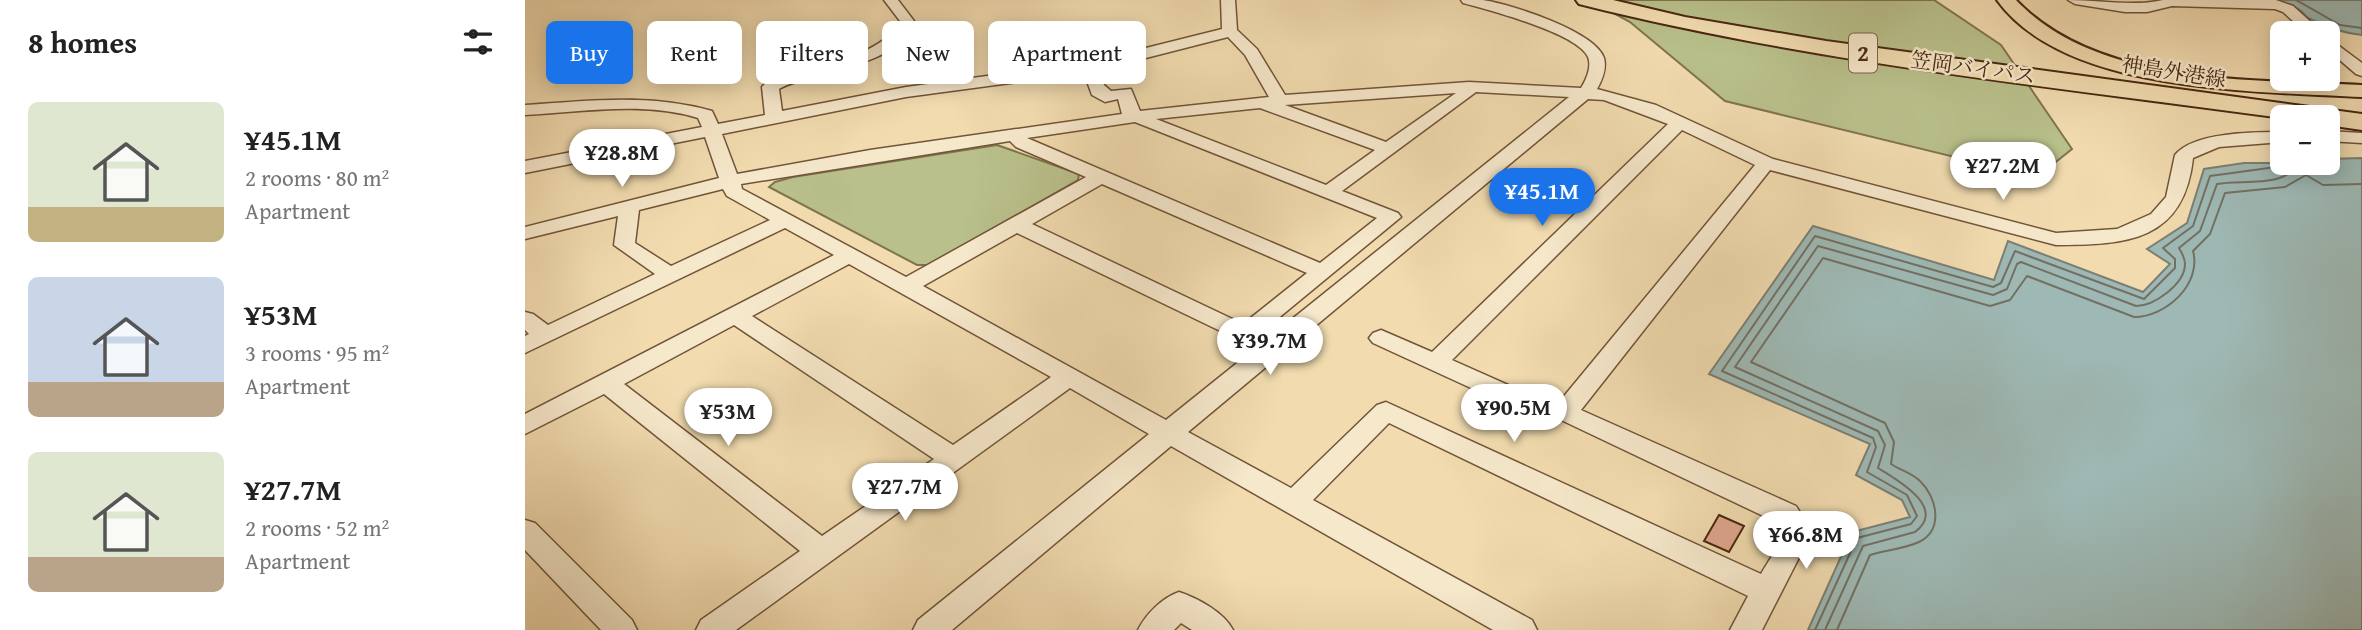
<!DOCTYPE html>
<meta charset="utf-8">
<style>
body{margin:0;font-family:"Gentium Book Plus","Noto Serif JP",serif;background:#f6f6f6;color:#222;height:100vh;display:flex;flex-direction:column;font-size:26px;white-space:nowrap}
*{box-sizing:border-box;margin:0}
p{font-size:23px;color:#767676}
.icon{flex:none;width:38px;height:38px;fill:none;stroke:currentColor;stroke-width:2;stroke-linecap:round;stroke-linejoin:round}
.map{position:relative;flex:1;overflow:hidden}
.drawer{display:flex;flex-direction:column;background:#fff;width:525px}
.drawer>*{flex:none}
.banner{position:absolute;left:21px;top:21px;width:665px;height:63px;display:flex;gap:14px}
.tools{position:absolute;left:1745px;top:21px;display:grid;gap:14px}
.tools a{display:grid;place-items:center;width:70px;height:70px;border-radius:10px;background:#fff;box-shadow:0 4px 18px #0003;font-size:35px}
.price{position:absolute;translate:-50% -60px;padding:0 16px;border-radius:24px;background:#fff;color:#222;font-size:23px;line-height:46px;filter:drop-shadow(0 2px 4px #0008)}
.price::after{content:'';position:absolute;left:50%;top:42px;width:21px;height:16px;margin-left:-10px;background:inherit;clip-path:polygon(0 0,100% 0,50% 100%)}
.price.current{background:#1a73e8;color:#fff}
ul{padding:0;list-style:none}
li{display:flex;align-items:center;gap:21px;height:175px;padding:0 28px}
li span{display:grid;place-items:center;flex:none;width:196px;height:140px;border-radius:10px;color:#555}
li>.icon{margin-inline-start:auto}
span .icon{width:84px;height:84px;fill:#fffc;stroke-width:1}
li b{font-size:30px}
h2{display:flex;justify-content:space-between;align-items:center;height:84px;padding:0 28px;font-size:30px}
.pill{padding:0 24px;border-radius:10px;background:#fff;box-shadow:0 4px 18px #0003;font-size:24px;line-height:63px}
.pill.current{background:#1a73e8;color:#fff}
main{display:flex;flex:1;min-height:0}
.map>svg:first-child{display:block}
.green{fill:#b9c08b;stroke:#80744e;stroke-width:2}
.water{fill:#9eb9b5;stroke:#7c7f73;stroke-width:2}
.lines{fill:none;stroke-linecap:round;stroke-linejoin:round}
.shore{stroke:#737063;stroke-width:2}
.building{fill:#dea68d;stroke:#482711;stroke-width:2}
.minor-casing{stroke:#725438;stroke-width:3}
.major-casing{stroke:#482711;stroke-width:4}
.highway-casing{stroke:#482711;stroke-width:4}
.minor{fill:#f6e8cb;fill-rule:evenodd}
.major{fill:#f1dbaf;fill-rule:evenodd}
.highway{fill:#f1dbaf;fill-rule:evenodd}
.labels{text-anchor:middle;stroke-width:5;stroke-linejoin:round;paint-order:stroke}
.far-street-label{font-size:21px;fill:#482711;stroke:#f6e8cb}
.shield{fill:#f6e8cb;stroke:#7c6149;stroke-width:2}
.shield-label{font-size:23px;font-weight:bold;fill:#482711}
</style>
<main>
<section class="drawer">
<h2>8 homes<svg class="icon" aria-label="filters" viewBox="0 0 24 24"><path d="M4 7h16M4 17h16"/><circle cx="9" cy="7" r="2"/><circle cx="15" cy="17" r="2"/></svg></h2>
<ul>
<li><span style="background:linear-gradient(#dfe7d0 75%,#c2b280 0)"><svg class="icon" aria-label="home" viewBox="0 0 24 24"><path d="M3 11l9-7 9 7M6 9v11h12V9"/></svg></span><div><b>¥45.1M</b><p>2 rooms · 80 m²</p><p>Apartment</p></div></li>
<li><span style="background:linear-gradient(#c9d6e8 75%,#b9a48a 0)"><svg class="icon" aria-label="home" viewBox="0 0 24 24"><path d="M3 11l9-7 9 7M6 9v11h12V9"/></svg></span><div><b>¥53M</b><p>3 rooms · 95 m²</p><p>Apartment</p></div></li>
<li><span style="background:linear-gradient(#dfe7d0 75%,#b9a48a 0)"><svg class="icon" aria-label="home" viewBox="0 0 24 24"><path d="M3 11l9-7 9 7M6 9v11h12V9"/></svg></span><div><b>¥27.7M</b><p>2 rooms · 52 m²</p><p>Apartment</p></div></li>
</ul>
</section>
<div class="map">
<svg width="1837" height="630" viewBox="0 0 1837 630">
<rect width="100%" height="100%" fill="#f1dbaf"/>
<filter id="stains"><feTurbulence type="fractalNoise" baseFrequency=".00286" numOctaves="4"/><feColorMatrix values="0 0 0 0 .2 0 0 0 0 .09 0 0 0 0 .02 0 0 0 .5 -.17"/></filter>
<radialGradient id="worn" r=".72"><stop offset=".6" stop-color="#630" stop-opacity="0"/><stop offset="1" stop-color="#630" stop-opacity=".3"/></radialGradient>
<!-- green -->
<path class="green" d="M1065,0h344l67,45 71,104 -35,28 -312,-76 -95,-79z
M472,145l82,29 -1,6 -149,85h-12l-148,-78 6,-5 18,-5z"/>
<!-- water -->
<path class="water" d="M1748,0h89v35c-20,-2 -37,-8 -54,-17 -3,-2 -5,-6 -8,-8 -8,-5 -17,-7 -27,-10z
M1837,158v472h-554l44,-98 58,-15 -8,-17 -46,-25 14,-31 -161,-70 104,-148 181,54 14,-39 135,51 27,-28 -23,-15 40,-26 17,-54 40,-6h83l1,-4z"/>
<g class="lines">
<!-- shore -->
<path class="shore" d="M1771,0l44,25 22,3
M1290,630l42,-92 54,-14 6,-8 -10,-21 -40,-23 9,-25 -3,-9 -151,-67 93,-135 178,51 8,-4 14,-32 129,48 31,-31v-9l-12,-11 30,-22 17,-50 66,-9 12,-4
M1300,630l38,-84 52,-14c33,-24 -19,-53 -37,-64l7,-23 -7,-14 -143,-64 83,-121 175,49 14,-6 10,-25 4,-2 115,44c18,0 49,-22 49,-42 0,-6 -3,-11 -6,-16l21,-17 17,-47c23,-5 70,5 80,-21
M1312,630l33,-75c16,-5 34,-6 49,-13 25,-12 18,-45 1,-61 -8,-8 -20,-11 -29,-17l3,-22 -9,-19 -134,-61 72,-104 167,48 20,-6 17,-24 107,41c32,0 68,-33 59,-66l17,-17 15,-41 60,-6 21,-12 17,10 39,-1"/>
</g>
<!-- building -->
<path class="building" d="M1194,515l25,11 -15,26 -25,-11z"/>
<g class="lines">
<!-- minor casing -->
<g class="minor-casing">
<path id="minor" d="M359,0h14l16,21c-12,46 -101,49 -135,68l3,22 124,-24 184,-25 132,-33 -1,-29h14l2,30 20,19 28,46 184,-13 112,6c5,-8 11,-21 7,-31 -11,-24 -99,-47 -125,-54l-2,-3c7,0 15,0 22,0 27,4 112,31 121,58 3,11 -2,22 -7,31l59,16 117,54 283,74 61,-4 34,-15 15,-17 9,-42c18,-23 80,-23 107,-23v10l-63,5 -26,11c-9,83 -66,87 -137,87l-286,-75 -189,240 215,96 12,19 1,13 -47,92h-32l18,-34 -359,-173 -76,77 219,120 5,10h-44l-322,-184 -219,184h-39l5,-10 231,-186 -79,-46 -334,242h-40l5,-10 99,-69 -196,-157 -79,40v-20l309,-159 -49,-27 -260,125v-17l4,-2 -4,-4v-18l8,2 15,11 107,-51 -41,-29 4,-29 -93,23v-12l194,-49 -14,-41 -180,36v-12l177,-34 -4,-9c-55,-17 -116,-6 -173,-3v-10c63,-4 125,-12 187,6l6,13 47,-9 -3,-28c13,-16 46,-17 66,-22 20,-6 66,-23 72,-44zM703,37l17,18 24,42 -129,14 -9,-22 -20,2 -7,-6 -5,-15zM559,73l8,22 13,7 13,-3 4,15 -252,36 -133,24 -15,-40 184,-37zM951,92l93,5 -403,323 -243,-134 94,-53 220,106 8,2 8,-2 148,-122 -3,-4 -56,-22zM931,93l-70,49 -101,-37zM1063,99l16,1 64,24 -236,228 -51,-22 -8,3 -4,5 4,5 148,68 38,8 217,103c12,16 -7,37 -15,52l-375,-172 -9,3 -86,83 -103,-56zM735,108l115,42 -49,35 -170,-66zM610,122l242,96 -57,45 -293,-125zM1157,130l73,35 -195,236 -25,-4 -83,-37zM485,141l6,6 70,30 -180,100 -164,-88 -1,-5zM577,184l205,89 -64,51 -211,-100zM198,189l4,7 43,24 -99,46 -36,-23 4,-33zM324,264l202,113 -98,68 -201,-129zM209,325l200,134 -112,77 -198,-152z
M1543,0c32,0 64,7 95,0h113l17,6 30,27h-17l-23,-21 -8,-3 -103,-3 -25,6h-22l-50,-8z
M1802,37l35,26v13l-6,-2 -29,-25z
M1802,131l35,2v10l-35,-2z
M0,520l10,3 97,97 5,10h-36l-76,-80z
M654,592c18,6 45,20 54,38h-41l-11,-7 -7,7h-36c8,-16 24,-32 41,-38z"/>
</g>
<!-- major casing -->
<g class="major-casing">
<path id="major" d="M1472,0h19c82,86 235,79 346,85v12c-105,-6 -297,-3 -365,-97z"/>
</g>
<!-- highway casing -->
<g class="highway-casing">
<path id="highway" d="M1051,0h37l72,17 141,24 536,73v16l-35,-5v-8l-45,1c-235,-32 -473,-56 -703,-114z"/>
</g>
<!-- minor -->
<use href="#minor" class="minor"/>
<!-- major -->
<use href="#major" class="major"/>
<!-- highway -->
<use href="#highway" class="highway"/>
</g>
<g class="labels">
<!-- far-street labels -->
<g class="far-street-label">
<text transform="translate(1448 68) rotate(8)" y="7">笠岡バイパス</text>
<text transform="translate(1649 72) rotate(9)" y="7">神島外港線</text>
</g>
<!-- shield labels -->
<rect class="shield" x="1324" y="33.5" width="28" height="39" rx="5"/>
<g class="shield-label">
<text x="1338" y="61">2</text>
</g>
</g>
<rect width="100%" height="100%" filter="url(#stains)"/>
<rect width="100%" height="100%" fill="url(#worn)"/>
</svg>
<div class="tools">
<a>+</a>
<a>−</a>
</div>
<b class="price" style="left:97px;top:189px">¥28.8M</b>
<b class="price" style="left:1478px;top:202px">¥27.2M</b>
<b class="price current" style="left:1017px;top:228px">¥45.1M</b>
<b class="price" style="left:745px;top:377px">¥39.7M</b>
<b class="price" style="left:989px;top:444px">¥90.5M</b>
<b class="price" style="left:203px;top:448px">¥53M</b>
<b class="price" style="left:380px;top:523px">¥27.7M</b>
<b class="price" style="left:1281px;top:571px">¥66.8M</b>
<div class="banner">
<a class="pill current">Buy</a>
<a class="pill">Rent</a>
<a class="pill">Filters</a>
<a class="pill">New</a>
<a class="pill">Apartment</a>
</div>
</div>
</main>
